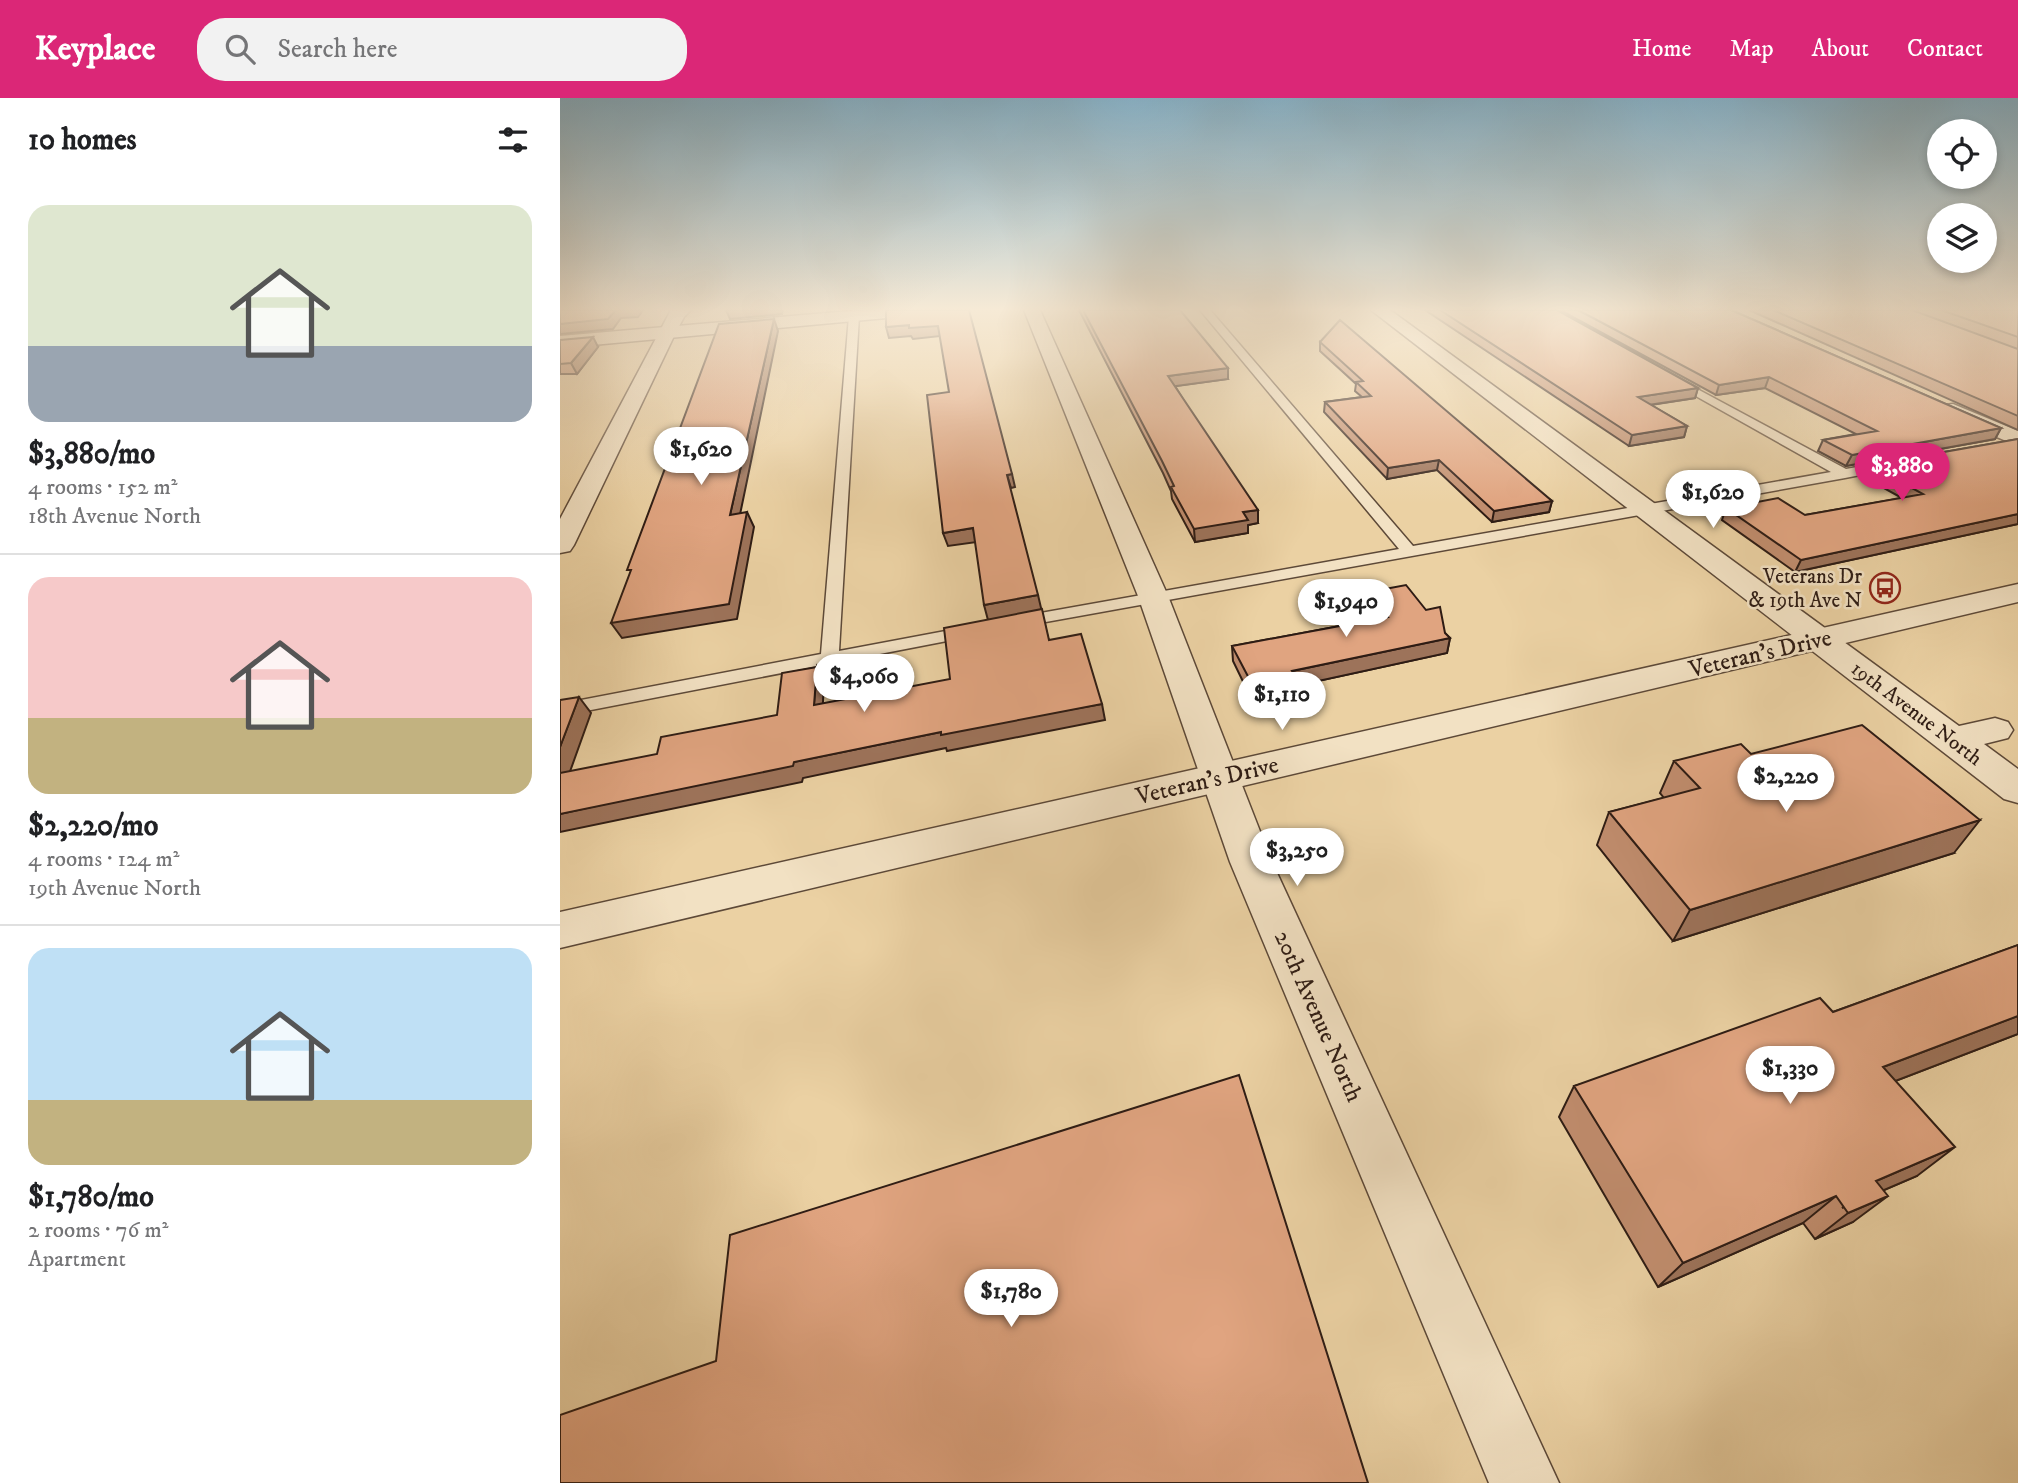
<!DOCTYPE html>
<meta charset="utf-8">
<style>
body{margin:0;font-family:"IM FELL DW Pica",serif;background:#f2f2f2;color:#202124;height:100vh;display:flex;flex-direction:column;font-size:26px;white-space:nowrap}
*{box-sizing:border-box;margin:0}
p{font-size:23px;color:#757577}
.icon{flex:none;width:38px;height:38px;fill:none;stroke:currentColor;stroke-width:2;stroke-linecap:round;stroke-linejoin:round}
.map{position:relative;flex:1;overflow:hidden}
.side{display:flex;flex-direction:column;background:#fff;width:560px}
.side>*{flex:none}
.buttons{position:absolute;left:1367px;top:21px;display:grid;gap:14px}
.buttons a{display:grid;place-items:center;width:70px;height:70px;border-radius:50%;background:#fff;box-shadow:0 4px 10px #0003;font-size:35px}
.price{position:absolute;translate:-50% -60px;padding:0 16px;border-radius:24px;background:#fff;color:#222;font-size:23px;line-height:46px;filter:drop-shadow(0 2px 4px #0008)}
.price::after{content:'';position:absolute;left:50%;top:42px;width:21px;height:16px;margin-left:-10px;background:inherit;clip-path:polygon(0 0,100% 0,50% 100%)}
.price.selected{background:#db2777;color:#fff}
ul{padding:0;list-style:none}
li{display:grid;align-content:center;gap:14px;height:371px;padding:0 28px}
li+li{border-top:2px solid #e0e0e0}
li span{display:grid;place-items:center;height:217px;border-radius:21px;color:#555}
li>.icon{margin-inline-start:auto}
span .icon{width:126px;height:126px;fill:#fffc;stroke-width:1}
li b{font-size:30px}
h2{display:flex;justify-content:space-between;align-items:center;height:84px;padding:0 28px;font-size:30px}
header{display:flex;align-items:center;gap:42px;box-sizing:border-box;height:98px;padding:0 35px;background:#db2777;color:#fff}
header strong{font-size:33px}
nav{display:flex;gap:38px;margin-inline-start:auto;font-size:24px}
.search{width:490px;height:63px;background:#f2f2f2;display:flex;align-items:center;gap:18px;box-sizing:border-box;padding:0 24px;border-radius:28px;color:#757577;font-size:26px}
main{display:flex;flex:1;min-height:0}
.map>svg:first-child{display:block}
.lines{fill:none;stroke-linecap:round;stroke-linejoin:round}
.service-casing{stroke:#5d4938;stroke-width:3}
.minor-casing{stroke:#5d4938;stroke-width:3}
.tertiary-casing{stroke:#5d4938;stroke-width:3}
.service{fill:#f2e1c3;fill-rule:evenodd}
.minor{fill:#f2e1c3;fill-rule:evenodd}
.tertiary{fill:#f2e1c3;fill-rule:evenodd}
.wall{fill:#c18d6e;stroke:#2e1c14;stroke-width:2}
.shaded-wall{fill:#9d735a;stroke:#2e1c14;stroke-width:2}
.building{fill:#e0a480;stroke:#2e1c14;stroke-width:2}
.labels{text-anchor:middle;stroke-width:5;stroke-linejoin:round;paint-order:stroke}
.far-poi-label{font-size:21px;fill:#2e1c14;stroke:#f2e1c3;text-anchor:end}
.far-street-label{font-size:21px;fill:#2e1c14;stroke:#f2e1c3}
.street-label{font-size:24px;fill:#2e1c14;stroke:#f2e1c3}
</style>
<header>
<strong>Keyplace</strong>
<div class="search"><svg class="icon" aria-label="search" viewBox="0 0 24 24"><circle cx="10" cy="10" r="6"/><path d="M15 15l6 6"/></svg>Search here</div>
<nav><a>Home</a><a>Map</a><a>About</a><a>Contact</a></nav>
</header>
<main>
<section class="side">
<h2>10 homes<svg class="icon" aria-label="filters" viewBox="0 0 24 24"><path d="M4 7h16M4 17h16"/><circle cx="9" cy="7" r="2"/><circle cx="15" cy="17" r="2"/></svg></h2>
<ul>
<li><span style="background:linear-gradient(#dfe7d0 65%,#9aa5b1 0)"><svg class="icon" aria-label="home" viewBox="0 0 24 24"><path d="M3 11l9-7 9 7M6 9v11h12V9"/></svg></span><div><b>$3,880/mo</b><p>4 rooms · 152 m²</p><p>18th Avenue North</p></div></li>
<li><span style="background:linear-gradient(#f6c9c9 65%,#c2b280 0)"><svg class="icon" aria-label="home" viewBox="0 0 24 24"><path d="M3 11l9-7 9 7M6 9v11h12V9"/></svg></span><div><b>$2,220/mo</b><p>4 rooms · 124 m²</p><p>19th Avenue North</p></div></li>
<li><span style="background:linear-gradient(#bfe0f5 70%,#c2b280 0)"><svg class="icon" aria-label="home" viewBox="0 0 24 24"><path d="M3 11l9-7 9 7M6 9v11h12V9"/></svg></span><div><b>$1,780/mo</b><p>2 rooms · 76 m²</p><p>Apartment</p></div></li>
</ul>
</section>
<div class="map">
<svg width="1458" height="1385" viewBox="0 0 1458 1385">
<rect width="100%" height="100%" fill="#ebd1a3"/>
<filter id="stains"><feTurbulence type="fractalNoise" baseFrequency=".00286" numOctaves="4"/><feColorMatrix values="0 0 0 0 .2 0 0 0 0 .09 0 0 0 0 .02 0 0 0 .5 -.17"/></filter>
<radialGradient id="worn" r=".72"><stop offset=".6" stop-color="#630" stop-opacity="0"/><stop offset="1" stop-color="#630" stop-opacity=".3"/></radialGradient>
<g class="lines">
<!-- service casing -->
<g class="service-casing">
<path id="service" d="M640,212h10l203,236 418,-74 -162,-91v-4l4,-1 173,93 50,-9 7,4 -7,4 -51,10 -827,149 -6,-1 -2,-4 2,-4 6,-1 381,-68z
M294,215l5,3 -20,335 133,-25 9,5 -3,4 -418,81v-12l261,-50 28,-338z"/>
</g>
<!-- minor casing -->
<g class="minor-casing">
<path id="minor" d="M111,212h20l-7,7 -9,17 -101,211 -4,6 -10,2v-34z
M464,212h16l128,286 104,266 287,621h-70l-259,-621 -92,-266z
M811,212h19l569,416 36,-8 13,4 5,8 -5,8 -24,6 34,25v34l-14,-4z
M1393,306l65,27v15l-73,-31 -3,-5 3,-5z"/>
</g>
<!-- tertiary casing -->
<g class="tertiary-casing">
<path id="tertiary" d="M302,212h65l-8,5 -359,33v-12z
M1458,486v18l-1458,346v-36z"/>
</g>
<!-- service -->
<use href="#service" class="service"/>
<!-- minor -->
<use href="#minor" class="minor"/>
<!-- tertiary -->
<use href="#tertiary" class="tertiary"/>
</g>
<!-- wall -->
<path class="wall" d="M519,212h101l48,69 -53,7 83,137 -10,2v8l-53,9 -23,-43 -1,-8 -8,-18z
M865,212h132l141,78 -3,10 -44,7 36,21 -3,11 -55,9z
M1000,212h171l270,118 -6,11 -149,27 -28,-15 5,-11 33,-6 -91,-46 -49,7z
M1189,212h269v120z
M0,242l38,7 -21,27h-17z
M760,244l232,159 -3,11 -57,10 -55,-52 -50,9 -63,-67 1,-10 37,-5 -7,-6 1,-7 -36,-33z
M1458,341v85l-223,48 -73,-52 4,-12 79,7 97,-17 -38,-21 6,-12z
M809,494l76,41 5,5 -3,15 -152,33v5l-43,9 -19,-39 -1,-15 145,-27 -9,-12z
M1191,656l203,99 -281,88 -76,-96 12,-33 55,-14 -4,-5 14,-32z
M1458,847v89l-123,47 22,95 -33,14 -31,32 -38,17 -12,-16 -145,64 -99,-170 15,-31 259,-74z"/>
<!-- shaded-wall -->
<path class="shaded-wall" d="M56,212h27l-5,7 -17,1 -8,11 -53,5v-10z
M166,212h57l-1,4 -52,5z
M214,221l4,12 -41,198 -7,-14z
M349,227l29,1 3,10 -28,3 -2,-3 -22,2 -3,-11z
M33,239l5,10 -21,27 -6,-11z
M668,270v11l-59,8 -1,-11z
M1209,279l-4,11 -49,7 3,-10z
M1138,290l-3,10 -60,9 3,-10z
M1127,328l-3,11 -55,9 3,-11z
M1441,330l-6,11 -149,27 6,-11z
M879,362l-2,10 -50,9 1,-11z
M452,376l3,13 -4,1 -4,-13z
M992,403l-3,11 -57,10 2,-11z
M698,412v13l-10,2v8l-53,9 -1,-13 49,-17z
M187,414l7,15 -17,92 -115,19 -11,-15z
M1458,416v10l-223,48 6,-12z
M413,430l4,14 -29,4 -5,-13z
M478,497l14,60 -64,-35 -4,-15z
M890,540l-3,15 -152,33v5l-43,9v-16l40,-13z
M257,569l7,15 -2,39 -8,-16z
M19,599l12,16 -28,78 -3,-3v-41z
M542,606l3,16 -158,31 -1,-3 -143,30 -1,4 -242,50v-18l234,-52 147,-30z
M1420,722l-26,33 -281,88 17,-31z
M1458,918v18l-167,64 32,-31z
M1395,1049l-38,29 -75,32 34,-27z
M1276,1098l-33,27 -145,64 25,-24z
M1328,1098l-35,26 -38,17 33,-26z"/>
<!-- building -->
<path class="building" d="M0,212h56l-8,9 -48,5z
M326,212h83l43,164 -5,1 31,120 -54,10 -11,-77 -30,5 -16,-138 22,-3 -11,-66 -29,2v-3l-23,2z
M523,212h97l48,58 -60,8 90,134 -15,2 5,8 -54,9 -23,-42 3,-1 -12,-25z
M880,212h117l141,78 -60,9 49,29 -55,9z
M1018,212h153l270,118 -149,27 -29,-15 54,-9 -108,-54 -50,8z
M1213,212h139l106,39v67z
M1381,212h77v27z
M214,221l-44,196 17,-3 -18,92 -118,19 20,-53h-4l92,-246z
M780,222l212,181 -58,10 -55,-51 -51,8 -63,-66 46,-6 -15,-14 7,-1 -43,-39z
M33,239l-22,26 -11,1v-24z
M1458,341v75l-217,46 -75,-52 52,-10 27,17 118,-21 -53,-29z
M846,487l20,25 14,-3 5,26 5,5 -158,33 3,4 -43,9 -20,-38 156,-29 -19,-25z
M482,511l7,31 32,-6 21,70 -161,31v-3l-147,30 -1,4 -233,48v-41l97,-19 4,-17 116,-22 5,-42 35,-6 -3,38 136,-26 -6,-51z
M19,599l-19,50v-47z
M1302,627l118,95 -290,90 -81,-98 91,-24 -26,-27 67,-17 10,10z
M1458,847v71l-135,51 72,80 -79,34 12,15 -40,17 -12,-17 -153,67 -109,-177 246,-88 13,14z
M679,977l129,408h-808v-68l156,-54 14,-126z"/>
<!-- sky -->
<linearGradient id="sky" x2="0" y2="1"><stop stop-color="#88b5cd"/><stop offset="0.52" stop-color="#f6ead6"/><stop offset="1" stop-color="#f6ead6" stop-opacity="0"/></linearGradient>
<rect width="1458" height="406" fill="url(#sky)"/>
<!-- icons -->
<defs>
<g id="bus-ring" transform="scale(1.575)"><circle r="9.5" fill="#f2e1c3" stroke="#8f2418" stroke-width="1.5"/><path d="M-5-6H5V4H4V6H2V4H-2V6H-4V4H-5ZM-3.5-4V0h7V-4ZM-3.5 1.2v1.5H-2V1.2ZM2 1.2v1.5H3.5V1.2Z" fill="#8f2418"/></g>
</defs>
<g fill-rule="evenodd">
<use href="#bus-ring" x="1325" y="490"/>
</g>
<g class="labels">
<!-- far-poi labels -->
<g class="far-poi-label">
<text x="1302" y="485">Veterans Dr<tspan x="1302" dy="24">&amp; 19th Ave N</tspan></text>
</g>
<!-- far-street labels -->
<g class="far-street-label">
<text transform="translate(1357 615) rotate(37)" y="7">19th Avenue North</text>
</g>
<!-- street labels -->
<g class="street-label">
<text transform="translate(1200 555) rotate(-13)" y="8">Veteran's Drive</text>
<text transform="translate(647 682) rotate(-13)" y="8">Veteran's Drive</text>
<text transform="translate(759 918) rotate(66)" y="8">20th Avenue North</text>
</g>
</g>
<rect width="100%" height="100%" filter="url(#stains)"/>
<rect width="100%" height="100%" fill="url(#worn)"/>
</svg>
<div class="buttons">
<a><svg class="icon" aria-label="locate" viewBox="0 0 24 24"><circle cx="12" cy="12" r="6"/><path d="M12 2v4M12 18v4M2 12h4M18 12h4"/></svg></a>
<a><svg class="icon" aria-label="layers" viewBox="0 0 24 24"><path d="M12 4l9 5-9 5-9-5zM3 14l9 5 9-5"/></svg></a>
</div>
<b class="price" style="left:141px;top:389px">$1,620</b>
<b class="price selected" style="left:1342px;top:405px">$3,880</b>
<b class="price" style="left:1153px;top:432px">$1,620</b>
<b class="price" style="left:786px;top:541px">$1,940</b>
<b class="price" style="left:304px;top:616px">$4,060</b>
<b class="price" style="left:722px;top:634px">$1,110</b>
<b class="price" style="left:1226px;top:716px">$2,220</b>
<b class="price" style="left:737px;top:790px">$3,250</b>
<b class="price" style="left:1230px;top:1008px">$1,330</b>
<b class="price" style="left:451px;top:1231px">$1,780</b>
</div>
</main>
